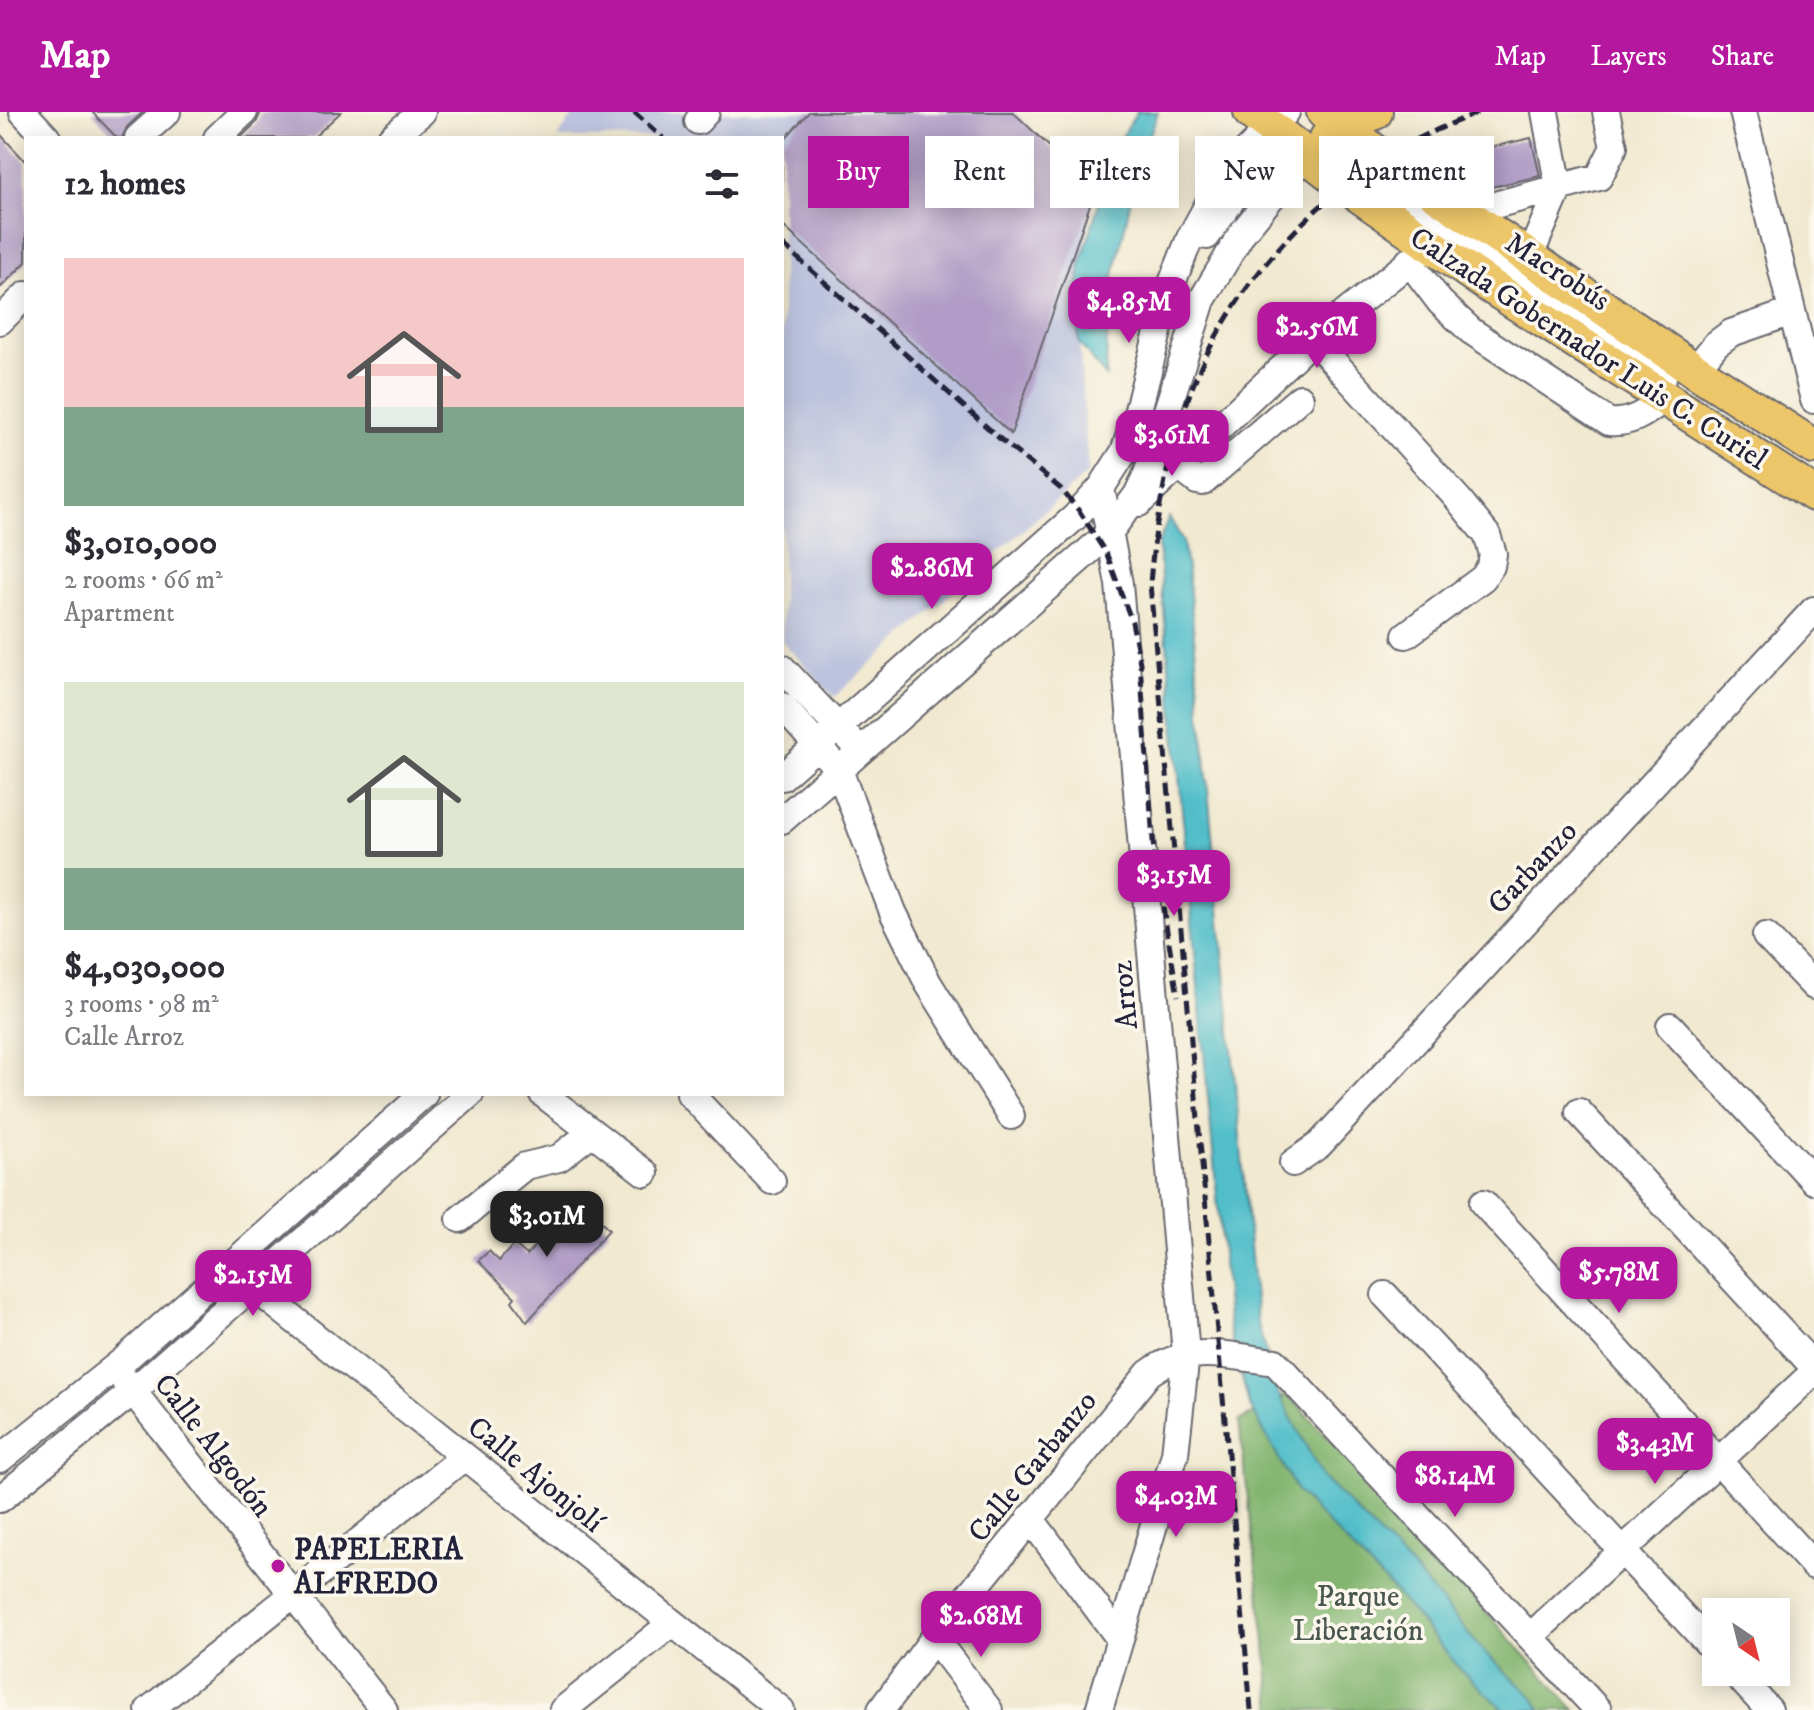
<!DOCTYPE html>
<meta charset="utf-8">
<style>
body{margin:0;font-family:"IM FELL DW Pica",serif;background:#f2f2f3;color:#2b2b33;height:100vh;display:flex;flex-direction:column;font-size:30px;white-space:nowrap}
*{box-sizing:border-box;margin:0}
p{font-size:26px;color:#7c7c81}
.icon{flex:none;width:44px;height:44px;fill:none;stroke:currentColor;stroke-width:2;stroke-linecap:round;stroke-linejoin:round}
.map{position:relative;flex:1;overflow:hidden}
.sheet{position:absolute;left:24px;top:24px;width:760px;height:960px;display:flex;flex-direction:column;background:#fff;border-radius:0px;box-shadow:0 4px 20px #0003}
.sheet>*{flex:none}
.guide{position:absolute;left:808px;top:24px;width:760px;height:72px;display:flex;gap:16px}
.needle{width:52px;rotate:145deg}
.controls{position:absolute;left:1702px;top:1486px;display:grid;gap:16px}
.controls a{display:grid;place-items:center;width:88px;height:88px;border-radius:0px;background:#fff;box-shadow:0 4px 20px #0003;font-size:40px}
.price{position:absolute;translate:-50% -68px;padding:0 18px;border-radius:16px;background:#b5179e;color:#fff;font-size:26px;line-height:52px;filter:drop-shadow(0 2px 4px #0008)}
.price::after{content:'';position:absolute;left:50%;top:48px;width:24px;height:18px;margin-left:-12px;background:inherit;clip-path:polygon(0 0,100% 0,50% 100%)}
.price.selected{background:#222;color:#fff}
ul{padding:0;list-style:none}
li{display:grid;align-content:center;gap:16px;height:424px;padding:0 40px}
li span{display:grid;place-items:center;height:248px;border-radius:0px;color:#555}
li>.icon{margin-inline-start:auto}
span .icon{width:144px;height:144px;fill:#fffc;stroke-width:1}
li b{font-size:34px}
h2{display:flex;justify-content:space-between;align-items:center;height:96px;padding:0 40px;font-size:34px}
.tag{padding:0 28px;border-radius:0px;background:#fff;box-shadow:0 4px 20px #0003;font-size:28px;line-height:72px}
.tag.selected{background:#b5179e;color:#fff}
header{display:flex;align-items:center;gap:48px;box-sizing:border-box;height:112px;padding:0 40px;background:#b5179e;color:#fff}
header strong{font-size:38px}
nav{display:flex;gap:44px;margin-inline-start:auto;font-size:28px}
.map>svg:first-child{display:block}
.industrial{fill:#bdc3de}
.forest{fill:#83b570;stroke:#526c56;stroke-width:2}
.water{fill:#51bec9;stroke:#3a7082;stroke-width:2}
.building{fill:#b09cc6}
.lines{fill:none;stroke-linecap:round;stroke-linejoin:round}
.minor-casing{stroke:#6a686f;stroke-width:30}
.major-casing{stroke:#6a686f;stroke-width:38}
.minor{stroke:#fff;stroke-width:26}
.major{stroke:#ecc669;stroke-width:34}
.rail{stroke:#22223b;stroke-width:5;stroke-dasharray:12 6;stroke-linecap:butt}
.poi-dot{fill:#b5179e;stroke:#fbf7ec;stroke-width:3}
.labels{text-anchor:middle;stroke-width:7;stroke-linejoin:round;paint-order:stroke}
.street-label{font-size:30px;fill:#22223b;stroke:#fbf7ec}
.poi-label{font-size:30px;font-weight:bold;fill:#22223b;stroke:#fbf7ec;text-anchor:start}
.park-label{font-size:30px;fill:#495750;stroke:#fbf7ec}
</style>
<header>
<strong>Map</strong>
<nav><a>Map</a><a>Layers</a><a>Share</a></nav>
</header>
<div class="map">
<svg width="1814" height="1598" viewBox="0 0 1814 1598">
<rect width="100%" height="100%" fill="#fbf7ec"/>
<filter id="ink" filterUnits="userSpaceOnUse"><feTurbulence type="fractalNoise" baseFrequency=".0125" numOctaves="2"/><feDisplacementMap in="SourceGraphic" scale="16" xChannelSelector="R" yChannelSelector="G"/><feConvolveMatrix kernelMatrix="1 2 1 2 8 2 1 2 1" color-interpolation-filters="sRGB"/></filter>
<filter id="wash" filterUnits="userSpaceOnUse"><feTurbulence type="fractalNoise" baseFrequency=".006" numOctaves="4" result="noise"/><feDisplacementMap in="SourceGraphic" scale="32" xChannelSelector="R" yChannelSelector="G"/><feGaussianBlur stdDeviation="1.8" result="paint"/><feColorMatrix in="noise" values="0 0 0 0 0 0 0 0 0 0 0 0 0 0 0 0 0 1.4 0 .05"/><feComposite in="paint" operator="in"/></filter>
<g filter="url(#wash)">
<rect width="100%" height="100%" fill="#f1e9d0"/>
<!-- industrial -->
<path class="industrial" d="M576,0h437l82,78 -14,74 -4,43 11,166 -254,224 -52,-56v-503h-225z"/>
<!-- forest -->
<path class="forest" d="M1288,1282l287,316h-302l-34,-289z"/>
<!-- water -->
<path class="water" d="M1137,0h21l-20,56 -30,134 -2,75 -27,-34 -2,-36 4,-43 34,-116z
M1169,405l14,24 6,42 68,738 18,66 48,91 94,95 66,78 50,46 8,13h-36l-43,-39 -66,-78 -98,-100 -49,-89 -20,-75 -71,-784z"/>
<g id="blocks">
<!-- building -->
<path class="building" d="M92,0h51l-16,15 -5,11h-5z
M261,0h80l-28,26h-73l16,-15z
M809,0h204l82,78 -84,244 -229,-209v-83z
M0,22l26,28v100l-26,26z
M1531,26l9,38 -71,16 -8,-38z
M576,1085l33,33 -82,92 -15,-21 3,-4 -37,-36 11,-10 10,10 15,-17 13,11z"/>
</g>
</g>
<g filter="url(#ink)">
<use href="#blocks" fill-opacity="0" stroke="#6a686f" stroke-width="2"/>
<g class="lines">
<!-- minor casing -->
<g class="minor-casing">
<path id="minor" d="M23,0l24,26
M1743,0l71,288
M698,9l8,-9
M138,26l29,-26
M217,26l27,-26
M391,26l31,-26
M1374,60l93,65
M1207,124l33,-48 42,-51
M1454,130l209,135
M1529,146l30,-70 -14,-76
M1409,149l31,41 31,29 138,91c23,2 38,-10 55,-23
M0,209l26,-26
M1313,227l145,160 29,36 6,19 -2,12 -8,12 -77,57
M1695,258l21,-26 15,-11 61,-21
M1179,355l18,14 6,1 97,-84
M1139,391l174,-164 118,-94 60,-39 108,-29 15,-30 -8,-35
M782,556l68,72
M782,594l57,64 54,142 35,71 83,133
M782,665l293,-260 26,-29 23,-36 14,-42 30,-117 22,-55 35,-65 61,-61
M782,708l326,-286 29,-39 10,-21 55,-174 40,-67 63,-77
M1766,824l48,50
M1670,914l144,155
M543,982l102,79
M690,982l82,87
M1579,1000l235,255
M1293,1051l26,-18 495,-535
M1483,1091l331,363
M460,1107l65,-53 34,-8 33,-26
M252,1174l529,424
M1385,1183l331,357
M124,1268l260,330
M0,1347l124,-99 300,-266
M0,1387l131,-106 339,-299
M1030,1406l90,121
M1530,1525l284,-265
M934,1526l55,72
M1734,1560l35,38
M149,1598l315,-253
M563,1598l108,-86
M881,1598l53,-72 215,-265c41,-30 79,-17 126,-11l323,348
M1099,1598l76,-256 11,-100 -67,-770 -18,-96"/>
</g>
<!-- major casing -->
<g class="major-casing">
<path id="major" d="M1251,0l95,74 138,96 330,212
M1324,0l59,46 312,212 119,77
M1327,26l15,-11 33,-15"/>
</g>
<!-- minor -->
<use href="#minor" class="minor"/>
<!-- major -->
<use href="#major" class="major"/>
<!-- rail -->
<path class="rail" d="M634,0l29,26
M782,132l217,194 62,51 19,23 27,43 25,67 8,41 14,191 24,142
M1251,1598l-101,-1126c5,-63 17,-126 38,-185 32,-93 110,-187 193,-239 30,-20 66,-35 99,-48"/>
</g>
</g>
<!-- markers -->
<circle class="poi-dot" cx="278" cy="1454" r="8"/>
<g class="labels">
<!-- street labels -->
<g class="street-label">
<text transform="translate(1558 159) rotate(33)" y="10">Macrobús</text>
<text transform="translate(1589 236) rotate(33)" y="10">Calzada Gobernador Luis C. Curiel</text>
<text transform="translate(1532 755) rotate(-47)" y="10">Garbanzo</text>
<text transform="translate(1124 883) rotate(-95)" y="10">Arroz</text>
<text transform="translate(214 1333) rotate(52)" y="10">Calle Algodón</text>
<text transform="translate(1032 1354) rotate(-51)" y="10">Calle Garbanzo</text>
<text transform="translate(536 1362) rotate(39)" y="10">Calle Ajonjolí</text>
</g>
<!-- poi labels -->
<g class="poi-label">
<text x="294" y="1447">PAPELERIA<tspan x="294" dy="34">ALFREDO</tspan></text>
</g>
<!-- park labels -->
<g class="park-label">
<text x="1358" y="1494">Parque<tspan x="1358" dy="34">Liberación</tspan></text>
</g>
</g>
</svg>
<div class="controls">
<a><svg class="needle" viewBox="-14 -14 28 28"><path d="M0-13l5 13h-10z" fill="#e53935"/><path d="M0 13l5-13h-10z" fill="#7c7c81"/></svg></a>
</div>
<b class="price" style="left:1129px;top:233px">$4.85M</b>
<b class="price" style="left:1317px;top:258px">$2.56M</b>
<b class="price" style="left:1172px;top:366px">$3.61M</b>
<b class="price" style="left:932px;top:499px">$2.86M</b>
<b class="price" style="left:1174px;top:806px">$3.15M</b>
<b class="price selected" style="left:547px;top:1147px">$3.01M</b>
<b class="price" style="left:1619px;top:1203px">$5.78M</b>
<b class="price" style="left:253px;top:1206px">$2.15M</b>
<b class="price" style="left:1655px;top:1374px">$3.43M</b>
<b class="price" style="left:1455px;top:1407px">$8.14M</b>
<b class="price" style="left:1176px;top:1427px">$4.03M</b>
<b class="price" style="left:981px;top:1547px">$2.68M</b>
<div class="guide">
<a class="tag selected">Buy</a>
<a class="tag">Rent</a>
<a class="tag">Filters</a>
<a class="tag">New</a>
<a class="tag">Apartment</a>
</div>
<section class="sheet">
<h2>12 homes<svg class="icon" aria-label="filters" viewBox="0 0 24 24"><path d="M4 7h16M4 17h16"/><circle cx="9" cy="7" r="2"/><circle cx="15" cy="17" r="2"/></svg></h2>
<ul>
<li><span style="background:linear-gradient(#f6c9c9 60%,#7fa58c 0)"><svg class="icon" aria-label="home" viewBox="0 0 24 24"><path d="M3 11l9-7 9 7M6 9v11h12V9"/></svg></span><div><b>$3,010,000</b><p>2 rooms · 66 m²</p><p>Apartment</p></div></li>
<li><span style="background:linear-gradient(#dfe7d0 75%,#7fa58c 0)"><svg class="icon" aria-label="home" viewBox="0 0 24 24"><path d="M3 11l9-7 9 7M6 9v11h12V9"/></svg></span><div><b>$4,030,000</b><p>3 rooms · 98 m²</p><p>Calle Arroz</p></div></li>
</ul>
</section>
</div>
